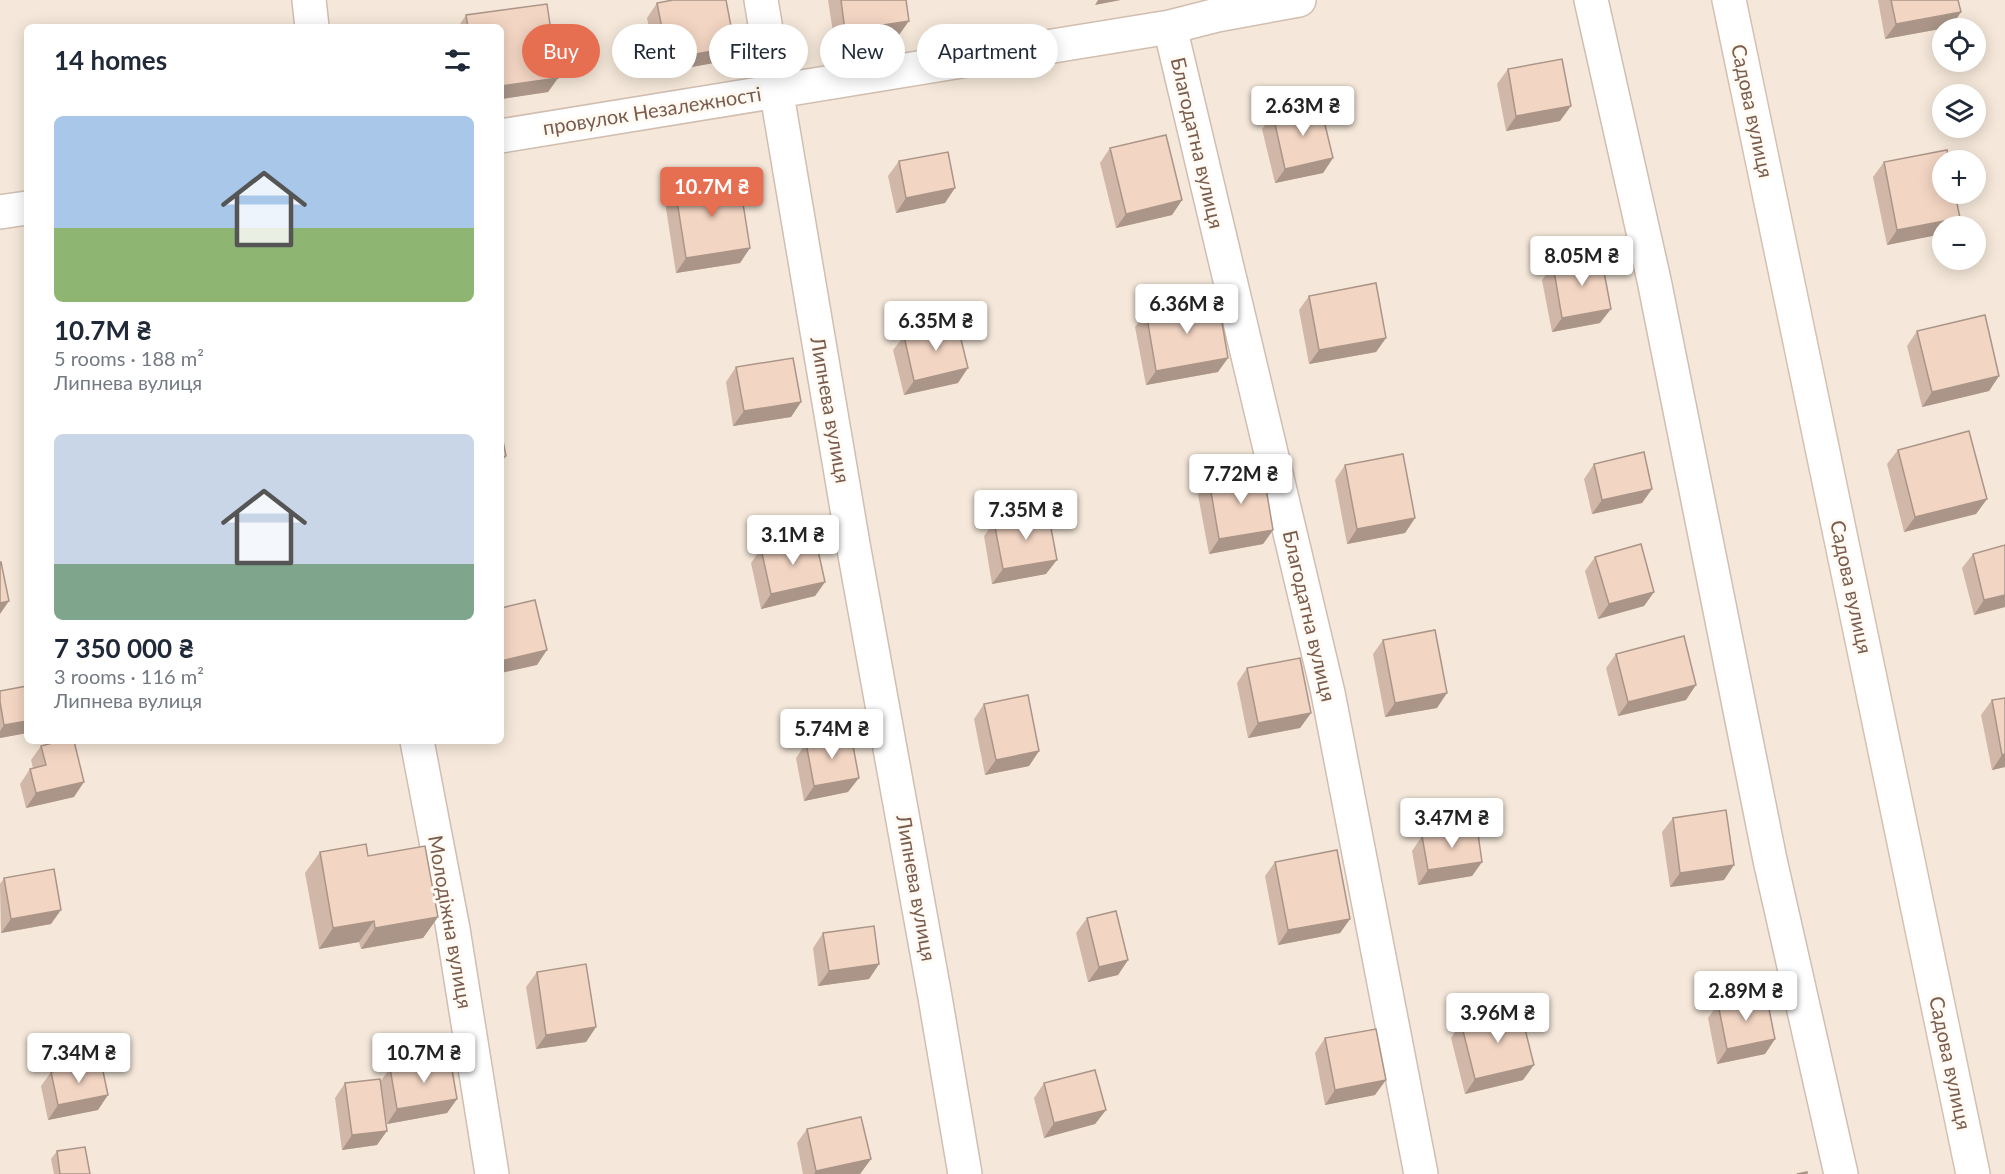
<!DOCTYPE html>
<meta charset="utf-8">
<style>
body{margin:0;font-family:Lato,sans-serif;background:#f2f2f3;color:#1f2937;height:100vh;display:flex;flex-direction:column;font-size:22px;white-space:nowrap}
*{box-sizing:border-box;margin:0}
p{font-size:20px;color:#747a83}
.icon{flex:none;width:33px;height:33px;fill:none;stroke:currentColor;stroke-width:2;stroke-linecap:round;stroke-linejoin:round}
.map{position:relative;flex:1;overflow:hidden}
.drawer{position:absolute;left:24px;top:24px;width:480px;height:720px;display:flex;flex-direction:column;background:#fff;border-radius:9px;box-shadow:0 3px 15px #0003}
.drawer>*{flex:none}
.banner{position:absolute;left:522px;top:24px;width:570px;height:54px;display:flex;gap:12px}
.fabs{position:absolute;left:1932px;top:18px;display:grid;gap:12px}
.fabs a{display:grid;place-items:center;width:54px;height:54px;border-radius:50%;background:#fff;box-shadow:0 3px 15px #0003;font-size:30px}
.price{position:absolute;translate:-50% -51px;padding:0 14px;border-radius:6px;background:#fff;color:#222;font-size:20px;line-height:39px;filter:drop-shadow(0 2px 3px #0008)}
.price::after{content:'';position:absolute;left:50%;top:36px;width:18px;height:14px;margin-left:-9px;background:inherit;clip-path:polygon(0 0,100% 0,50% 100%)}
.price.selected{background:#e76f51;color:#fff}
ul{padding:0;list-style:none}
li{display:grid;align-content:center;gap:12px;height:318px;padding:0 30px}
li span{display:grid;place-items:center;height:186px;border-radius:9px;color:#555}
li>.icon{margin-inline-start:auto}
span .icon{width:108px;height:108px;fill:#fffc;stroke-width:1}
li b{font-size:26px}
h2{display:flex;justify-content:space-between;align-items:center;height:72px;padding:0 30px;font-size:26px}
.chip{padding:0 21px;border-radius:27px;background:#fff;box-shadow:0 3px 15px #0003;font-size:21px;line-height:54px}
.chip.selected{background:#e76f51;color:#fff}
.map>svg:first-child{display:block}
.residential{fill:#f5e8da;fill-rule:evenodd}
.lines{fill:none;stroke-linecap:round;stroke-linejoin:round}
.street-casing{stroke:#d1beb0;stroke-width:36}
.secondary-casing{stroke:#d6c0b0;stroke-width:36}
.street{stroke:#fff;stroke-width:33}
.secondary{stroke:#fff;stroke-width:33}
.wall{fill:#d1b7a8}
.shaded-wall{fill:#aa9588}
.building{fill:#f3d5c3;stroke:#aa9588;stroke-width:1.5}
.labels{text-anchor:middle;stroke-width:6;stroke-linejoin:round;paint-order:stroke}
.street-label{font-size:20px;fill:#7a5c4d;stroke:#fffaf3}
</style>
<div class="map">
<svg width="2005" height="1174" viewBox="0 0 2005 1174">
<rect width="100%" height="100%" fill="#fdf6ec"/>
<!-- residential -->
<path class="residential" d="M0,0h2005v1174h-2005zM27,27h474v714h-474zM1942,28h34v34h-34zM1942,94h34v34h-34zM1942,160h34v34h-34zM1942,226h34v34h-34z"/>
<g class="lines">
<!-- street casing -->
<g class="street-casing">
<path id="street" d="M309,0l3,27
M761,0l92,544 82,453 30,177
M1591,0l63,280 116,580 71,314
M1170,27l158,666 93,481
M501,136l669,-109 47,-12 82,-15
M0,212l27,-4
M417,741l36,188 39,245"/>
</g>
<!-- secondary casing -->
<g class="secondary-casing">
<path id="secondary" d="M1729,0l244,1174"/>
</g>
<!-- street -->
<use href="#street" class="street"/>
<!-- secondary -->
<use href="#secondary" class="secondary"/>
</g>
<!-- wall -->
<path class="wall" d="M828,0h78l-7,35 -64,10z
M1878,0h80l-7,27 -66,12z
M657,3l78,44 -10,14 -67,12 -11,-55z
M547,4l11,74 -10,14 -47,7v-72h-43l8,-12z
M1508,69l52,52 -54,10 -9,-47z
M1273,115l60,43 -10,15 -48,10 -13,-54z
M1110,148l72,52 -10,15 -56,13 -16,-65z
M899,161l46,42 -49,10 -8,-37z
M1884,162l58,64v8l-55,11 -14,-68z
M675,188l75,60 -10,15 -64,10 -11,-71z
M1553,265l47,58 -48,9 -10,-52z
M1309,296l77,42 -10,14 -67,12 -10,-54z
M1146,312l72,60 -72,13 -11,-58z
M1917,331l82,45 -10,15 -67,16 -15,-61z
M904,336l54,47 -54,12 -11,-45z
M736,367l65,35 -10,15 -58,9 -7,-44z
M1898,450l89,49 -11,15 -72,18 -17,-68z
M1594,464l58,25 -10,14 -50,11 -8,-35z
M1345,465l70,53 -10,15 -58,11 -12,-64z
M1209,480l64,50 -10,14 -54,10 -11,-59z
M994,522l52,52 -54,10 -8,-48z
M761,549l64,33 -10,14 -54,13 -10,-46z
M1973,554l32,53 -31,8 -12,-47z
M1595,557l59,35 -10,14 -46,13 -13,-48z
M1383,640l54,68 -52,9 -12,-63z
M1616,654l70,46 -68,16 -12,-48z
M1247,668l64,45 -11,15 -52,10 -11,-55z
M27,686v47l-27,5v-47z
M2005,698v69l-13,3 -11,-55 11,-15z
M984,704l55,47 -10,15 -44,9 -11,-56z
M806,743l42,49 -44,9 -8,-43z
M41,746l33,51 -48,11 -6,-24 10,-15 3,-1 -2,-8z
M1673,818l51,62 -54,7 -8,-55z
M1422,836l60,26 -10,14 -54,9 -6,-34z
M320,852l48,4 70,61 -15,21 -62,11 -2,-7 -40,7 -14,-76z
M1275,862l75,57 -10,14 -62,12 -13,-69z
M4,878l47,46 -50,9 -1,-49z
M1087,918l41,42 -10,15 -30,7 -12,-49z
M823,933l56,31 -10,15 -51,7 -5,-38z
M537,972l59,55 -10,15 -50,7 -10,-62z
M1718,1004l57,35 -10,15 -48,10 -9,-46z
M1461,1023l62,57 -58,14 -14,-56z
M1325,1038l50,57 -50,10 -10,-52z
M390,1068l67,31 -10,14 -60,11 -3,-18 -7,39 -35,5 -7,-52 10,-15 35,-1z
M51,1072l47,38 -50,10 -7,-34z
M1044,1083l62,27 -11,14 -51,14 -10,-40z
M807,1129l64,30 -11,15h-57l-6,-31z
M57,1151l33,23h-36l-3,-15z"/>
<!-- shaded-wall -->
<path class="shaded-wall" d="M1098,0h23l-26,5z
M1961,12l-10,15 -66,12 11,-15z
M909,21l-10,14 -64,10 10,-14z
M735,47l-10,14 -67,12 10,-14z
M558,78l-10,14 -47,7v-13z
M1571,106l-11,15 -54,10 10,-15z
M1333,158l-10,15 -48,10 10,-14z
M955,188l-10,15 -49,10 10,-15z
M1182,200l-10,15 -56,13 10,-14z
M1960,218l-6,8h-12v8l-55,11 10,-15z
M750,248l-10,15 -64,10 10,-15z
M1611,309l-11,14 -48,9 10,-14z
M1386,338l-10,14 -67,12 10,-14z
M1228,358l-10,14 -72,13 10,-14z
M968,368l-10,15 -54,12 10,-14z
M1999,376l-10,15 -67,16 10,-15z
M801,402l-10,15 -58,9 11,-15z
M506,456l-5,7v-6z
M1652,489l-10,14 -50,11 10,-14z
M1987,499l-11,15 -72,18 11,-15z
M1415,518l-10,15 -58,11 10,-15z
M1273,530l-10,14 -54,10 10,-15z
M1057,560l-11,14 -54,10 11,-15z
M825,582l-10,14 -54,13 10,-15z
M1654,592l-10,14 -46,13 11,-15z
M2005,595v12l-31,8 10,-15z
M9,601l-9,13v-11z
M547,650l-10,15 -36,8v-12z
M1696,685l-10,15 -68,16 10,-14z
M1447,693l-10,15 -52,9 10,-14z
M1311,713l-11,15 -52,10 10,-15z
M27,721v12l-27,5v-7l4,-6z
M1039,751l-10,15 -44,9 11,-15z
M2005,754v13l-13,3 10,-15z
M859,778l-11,14 -44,9 10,-15z
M84,782l-10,15 -48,11 10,-15z
M1482,862l-10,14 -54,9 10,-15z
M1734,865l-10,15 -54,7 10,-14z
M61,910l-10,14 -50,9 10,-14z
M438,917l-15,21 -62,11 14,-21z
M1350,919l-10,14 -62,12 10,-15z
M374,921l-15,21 -40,7 14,-21z
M1128,960l-10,15 -30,7 11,-15z
M879,964l-10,15 -51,7 11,-15z
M596,1027l-10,15 -50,7 10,-14z
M1775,1039l-10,15 -48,10 10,-15z
M1534,1065l-11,15 -58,14 10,-15z
M1386,1080l-11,15 -50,10 10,-15z
M108,1095l-10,15 -50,10 10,-15z
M457,1099l-10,14 -60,11 10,-15z
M1106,1110l-11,14 -51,14 10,-15z
M387,1131l-10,14 -35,5 10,-15z
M871,1159l-11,15h-46l2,-3z"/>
<!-- building -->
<path class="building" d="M673,0h53l9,47 -67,12 -11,-56z
M841,0h65l3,21 -64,10z
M1891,0h67l3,12 -65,12z
M547,4l11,74 -57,8v-59h-33l-2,-12z
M1562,59l9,47 -55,10 -8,-47z
M1320,104l13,54 -48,11 -12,-54z
M1166,135l16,65 -56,14 -16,-66z
M1947,150l2,10h-7v34h13l5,24 -63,12 -13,-68z
M948,152l7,36 -49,10 -7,-37z
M739,178l11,70 -64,10 -11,-70z
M1601,256l10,53 -49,9 -9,-53z
M1376,283l10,55 -67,12 -10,-54z
M1218,299l10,59 -72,13 -10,-59z
M1985,315l14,61 -67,16 -15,-61z
M957,323l11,45 -54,13 -10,-45z
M793,358l8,44 -57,9 -8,-44z
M501,431l5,25 -5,1z
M1969,431l18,68 -72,18 -17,-67z
M1644,452l8,37 -50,11 -8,-36z
M1403,454l12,64 -58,11 -12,-64z
M1263,470l10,60 -54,9 -10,-59z
M1048,512l9,48 -54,9 -9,-47z
M815,537l10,45 -54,12 -10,-45z
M1641,544l13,48 -45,12 -14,-47z
M2005,545v50l-21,5 -11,-46z
M0,562h1l8,39 -9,2z
M535,600l12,50 -46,11v-53z
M1435,630l12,63 -52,10 -12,-63z
M1684,636l12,49 -68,17 -12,-48z
M1300,658l11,55 -53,10 -11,-55z
M27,686v35l-23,4 -4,-23v-11z
M1028,695l11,56 -43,9 -12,-56z
M2005,698v56l-3,1 -10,-55z
M851,735l8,43 -45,8 -8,-43z
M60,741h14l10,41 -48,11 -6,-24 16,-4 -5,-19z
M1726,810l8,55 -54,8 -7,-55z
M1477,827l5,35 -54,8 -6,-34z
M366,844l2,12 57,-10 13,71 -63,11 -1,-7 -41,7 -13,-76z
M1337,850l13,69 -62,11 -13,-68z
M54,869l7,41 -50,9 -7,-41z
M1116,911l12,49 -29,7 -12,-49z
M874,926l5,38 -50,7 -6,-38z
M586,964l10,63 -50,8 -9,-63z
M1766,994l9,45 -48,10 -9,-45z
M1520,1009l14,56 -59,14 -14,-56z
M1376,1029l10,51 -51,10 -10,-52z
M450,1058l7,41 -60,10 -7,-41z
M101,1062l7,33 -50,10 -7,-33z
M1095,1070l11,40 -52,13 -10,-40z
M380,1079l7,52 -35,4 -7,-52z
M861,1117l10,42 -55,12 -9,-42z
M85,1147l5,27h-30l-3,-23z
M1807,1172v2h-10z"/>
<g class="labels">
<!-- street labels -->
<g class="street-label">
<text transform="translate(652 111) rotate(-9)" y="7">провулок Незалежності</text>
<text transform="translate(1752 111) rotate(78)" y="7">Садова вулиця</text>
<text transform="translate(1197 143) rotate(77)" y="7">Благодатна вулиця</text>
<text transform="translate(830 410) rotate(80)" y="7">Липнева вулиця</text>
<text transform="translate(1851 587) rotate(78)" y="7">Садова вулиця</text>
<text transform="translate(1309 616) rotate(77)" y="7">Благодатна вулиця</text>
<text transform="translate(916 888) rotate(80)" y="7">Липнева вулиця</text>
<text transform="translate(450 922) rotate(80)" y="7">Молодіжна вулиця</text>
<text transform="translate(1950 1063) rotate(78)" y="7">Садова вулиця</text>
</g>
</g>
</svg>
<div class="fabs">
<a><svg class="icon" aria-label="locate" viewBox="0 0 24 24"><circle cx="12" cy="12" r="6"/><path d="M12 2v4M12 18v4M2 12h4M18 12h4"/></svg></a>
<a><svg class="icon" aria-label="layers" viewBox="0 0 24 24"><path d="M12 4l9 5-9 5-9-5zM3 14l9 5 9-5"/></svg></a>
<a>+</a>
<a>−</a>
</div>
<b class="price" style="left:1303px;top:137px">2.63M ₴</b>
<b class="price selected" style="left:712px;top:218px">10.7M ₴</b>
<b class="price" style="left:1582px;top:287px">8.05M ₴</b>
<b class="price" style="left:1187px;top:335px">6.36M ₴</b>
<b class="price" style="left:936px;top:352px">6.35M ₴</b>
<b class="price" style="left:1241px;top:505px">7.72M ₴</b>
<b class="price" style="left:1026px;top:541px">7.35M ₴</b>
<b class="price" style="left:793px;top:566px">3.1M ₴</b>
<b class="price" style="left:832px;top:760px">5.74M ₴</b>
<b class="price" style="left:1452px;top:849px">3.47M ₴</b>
<b class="price" style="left:1746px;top:1022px">2.89M ₴</b>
<b class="price" style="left:1498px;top:1044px">3.96M ₴</b>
<b class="price" style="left:79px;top:1084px">7.34M ₴</b>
<b class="price" style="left:424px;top:1084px">10.7M ₴</b>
<div class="banner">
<a class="chip selected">Buy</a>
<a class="chip">Rent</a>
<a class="chip">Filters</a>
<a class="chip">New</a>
<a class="chip">Apartment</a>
</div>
<section class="drawer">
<h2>14 homes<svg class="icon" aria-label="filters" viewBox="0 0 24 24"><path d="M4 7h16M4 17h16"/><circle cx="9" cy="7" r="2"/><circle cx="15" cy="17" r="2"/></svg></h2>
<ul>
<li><span style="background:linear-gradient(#a9c7e8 60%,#8fb573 0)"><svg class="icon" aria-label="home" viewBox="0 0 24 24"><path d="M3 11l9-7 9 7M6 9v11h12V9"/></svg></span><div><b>10.7M ₴</b><p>5 rooms · 188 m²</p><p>Липнева вулиця</p></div></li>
<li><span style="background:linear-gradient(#c9d6e8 70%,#7fa58c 0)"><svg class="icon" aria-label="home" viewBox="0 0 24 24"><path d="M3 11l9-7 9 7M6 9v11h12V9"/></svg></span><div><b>7 350 000 ₴</b><p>3 rooms · 116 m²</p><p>Липнева вулиця</p></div></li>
</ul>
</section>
</div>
